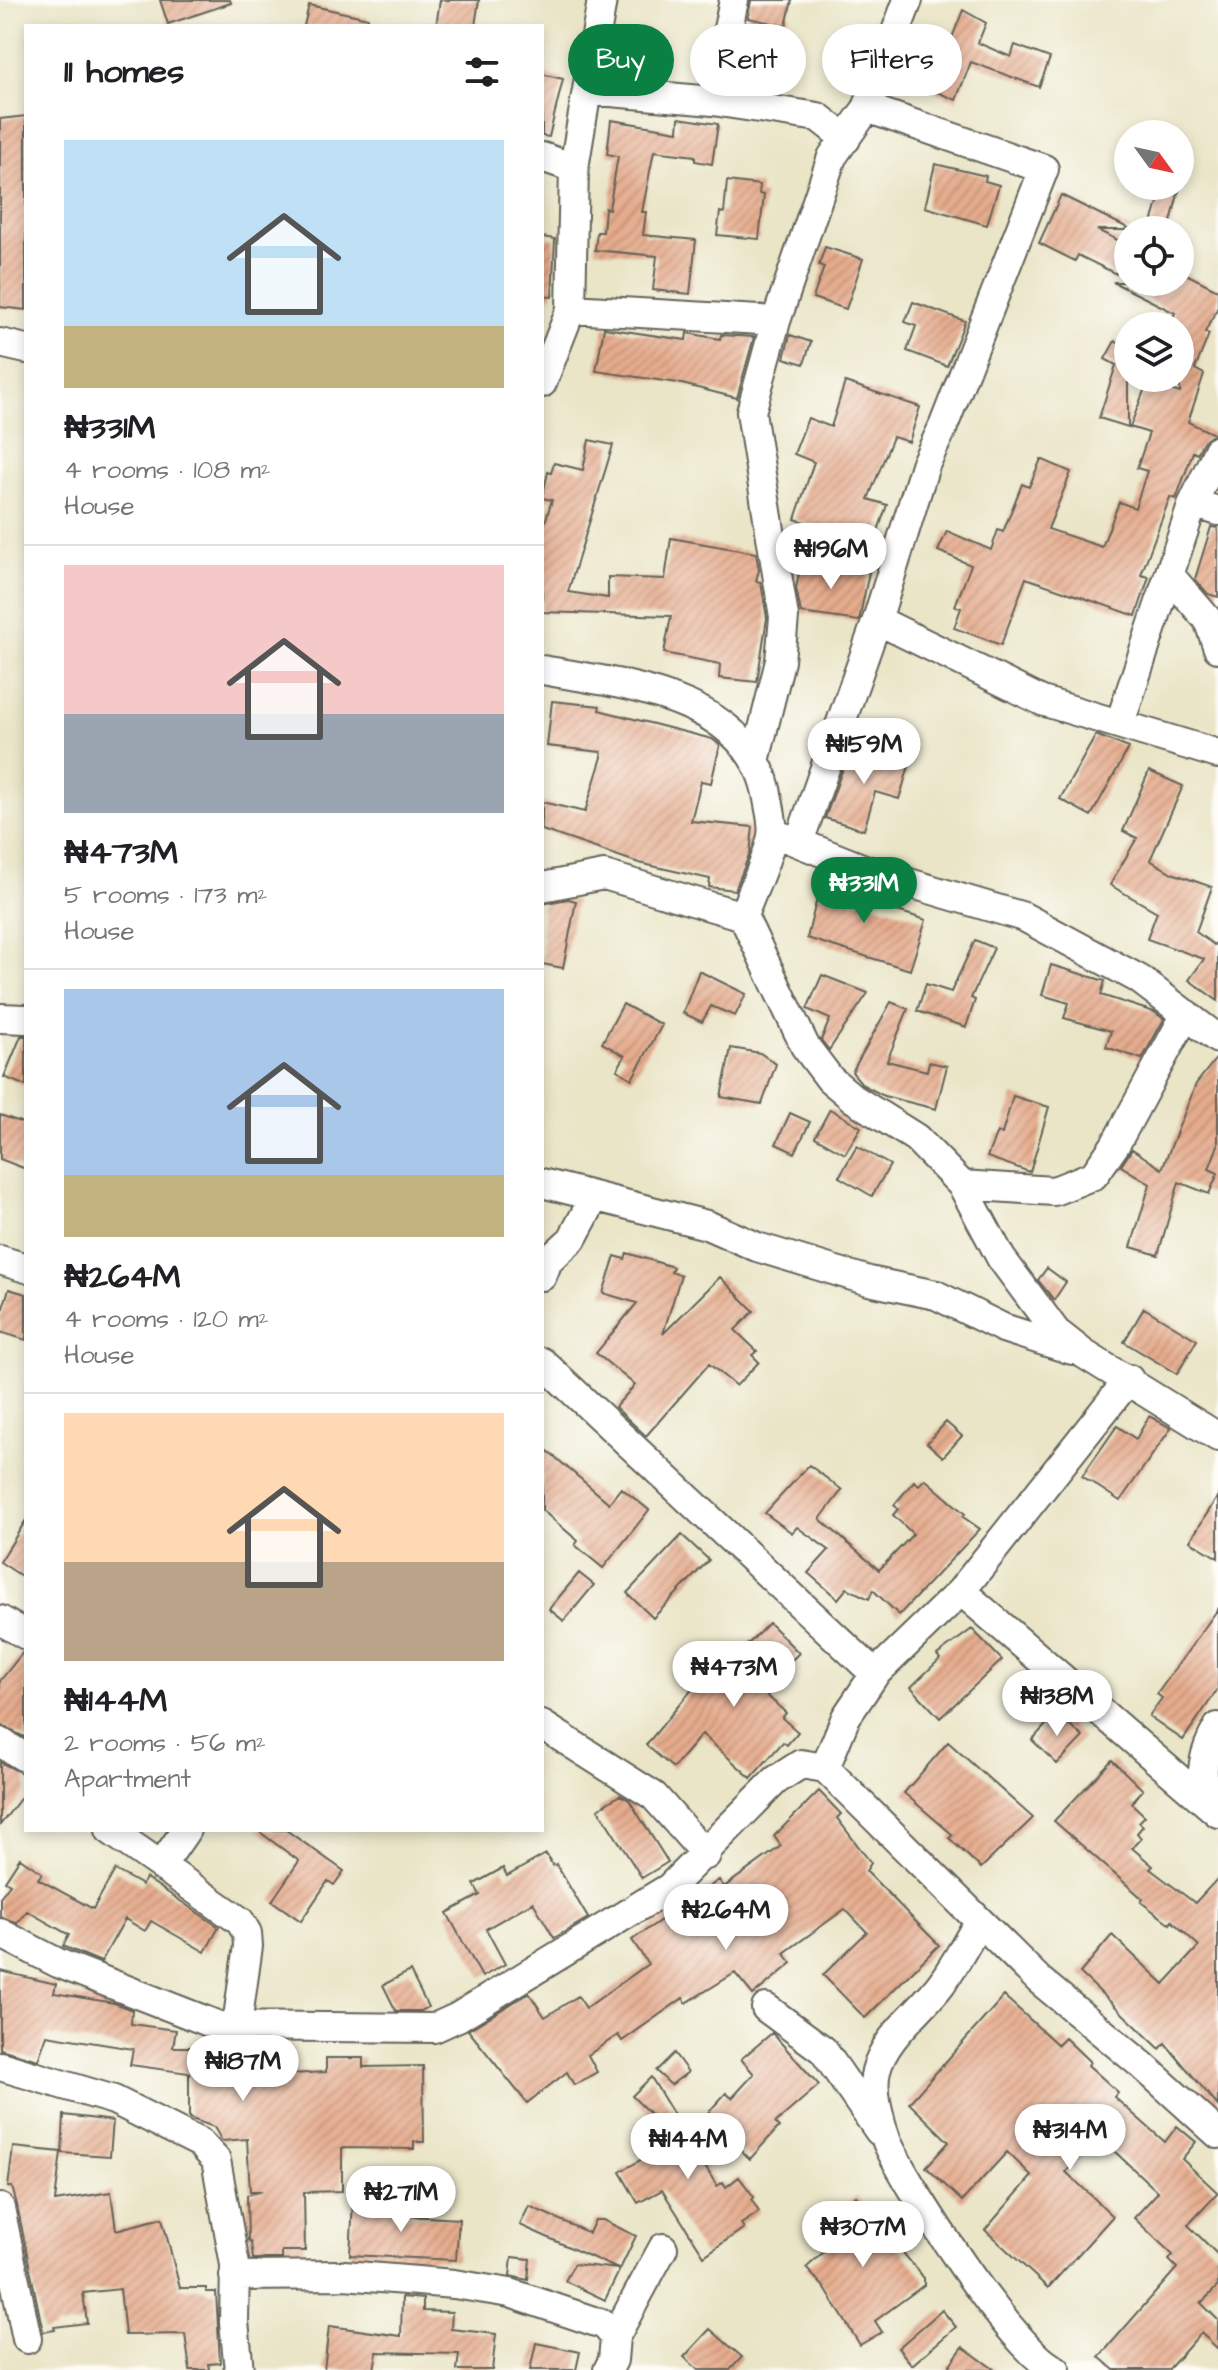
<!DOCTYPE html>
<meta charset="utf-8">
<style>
body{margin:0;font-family:"Architects Daughter",sans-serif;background:#f2f2f2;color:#202124;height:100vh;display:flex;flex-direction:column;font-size:30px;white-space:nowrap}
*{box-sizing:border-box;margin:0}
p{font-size:26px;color:#757577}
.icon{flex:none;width:44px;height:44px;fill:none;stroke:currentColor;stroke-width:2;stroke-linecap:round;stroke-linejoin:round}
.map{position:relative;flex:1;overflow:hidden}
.sheet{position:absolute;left:24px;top:24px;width:520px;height:1808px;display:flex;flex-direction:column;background:#fff;border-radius:0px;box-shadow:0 4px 12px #0003}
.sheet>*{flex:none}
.top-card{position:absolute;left:568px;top:24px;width:530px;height:72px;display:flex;gap:16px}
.needle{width:52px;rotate:123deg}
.tools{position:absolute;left:1114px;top:120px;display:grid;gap:16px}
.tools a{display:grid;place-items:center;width:80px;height:80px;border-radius:50%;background:#fff;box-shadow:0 4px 12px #0003;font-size:40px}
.price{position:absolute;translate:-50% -68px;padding:0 18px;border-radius:28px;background:#fff;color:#222;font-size:26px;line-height:52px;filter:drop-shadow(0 2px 4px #0008)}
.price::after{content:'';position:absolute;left:50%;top:48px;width:24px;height:18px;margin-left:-12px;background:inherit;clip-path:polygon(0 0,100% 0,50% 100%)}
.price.on{background:#0b8043;color:#fff}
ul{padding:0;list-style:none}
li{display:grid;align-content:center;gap:16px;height:424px;padding:0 40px}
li+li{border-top:2px solid #e0e0e0}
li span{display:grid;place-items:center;height:248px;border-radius:0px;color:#555}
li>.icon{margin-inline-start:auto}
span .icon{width:144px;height:144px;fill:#fffc;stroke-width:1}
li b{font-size:34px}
h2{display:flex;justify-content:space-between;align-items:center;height:96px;padding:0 40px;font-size:34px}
.tag{padding:0 28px;border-radius:36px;background:#fff;box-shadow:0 4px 12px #0003;font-size:28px;line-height:72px}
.tag.on{background:#0b8043;color:#fff}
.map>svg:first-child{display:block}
.building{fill:url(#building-hatch)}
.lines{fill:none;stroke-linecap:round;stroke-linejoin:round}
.minor-casing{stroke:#646258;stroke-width:32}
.minor{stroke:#fff;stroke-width:28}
</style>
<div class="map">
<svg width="1218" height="2370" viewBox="0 0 1218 2370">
<defs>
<pattern id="building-hatch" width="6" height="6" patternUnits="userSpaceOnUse" patternTransform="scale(2)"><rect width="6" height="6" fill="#e5ab8d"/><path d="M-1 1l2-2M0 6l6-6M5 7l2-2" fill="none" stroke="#c49379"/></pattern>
</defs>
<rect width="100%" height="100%" fill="#fdfcf7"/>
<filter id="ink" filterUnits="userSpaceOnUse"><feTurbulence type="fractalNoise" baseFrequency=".0125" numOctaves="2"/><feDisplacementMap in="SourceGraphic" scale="16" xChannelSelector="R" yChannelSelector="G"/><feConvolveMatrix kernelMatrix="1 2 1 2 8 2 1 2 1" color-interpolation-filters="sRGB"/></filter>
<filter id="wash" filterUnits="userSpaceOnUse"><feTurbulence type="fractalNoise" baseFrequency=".006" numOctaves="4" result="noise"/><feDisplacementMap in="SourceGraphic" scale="32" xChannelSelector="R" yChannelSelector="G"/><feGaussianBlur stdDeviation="1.8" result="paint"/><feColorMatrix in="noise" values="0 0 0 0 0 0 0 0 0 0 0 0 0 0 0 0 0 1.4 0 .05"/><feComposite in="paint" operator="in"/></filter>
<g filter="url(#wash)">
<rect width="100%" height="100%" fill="#eae5c7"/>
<g id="blocks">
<!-- building -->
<path class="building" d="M160,0h70l1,3 -63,21z
M440,0h39l-4,26h-39z
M751,0h41l-6,26 -38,-8z
M309,5l59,13 -1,8h-63z
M963,10l23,13 -8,20 33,14 4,-12 35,13 -11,29 -68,-25 -15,38 -24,-10 5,-14 -7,-3 11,-28 7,3z
M542,74l21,5 -14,58 -7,-1z
M26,116v194l-26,-3v-188z
M679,118l39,6 -6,40 -17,-3v-5l-41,-5 -12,61h4l-3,23 53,5 -6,54 -37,-4 4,-34 -62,-6 2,-18h6l2,-24 4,1 9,-53 -11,-2 4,-34 67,11z
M935,164l51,12 -1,5 14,4 -12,40 -62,-18z
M727,181l33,4 -1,9 5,1 -5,44 -42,-4 3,-23 4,1z
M1163,186h17l-11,44h-19z
M1061,195l71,35h-35l31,15 -12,29 -38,-19 -3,6 -36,-18z
M542,237l13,2 -3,58 -10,-1z
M825,247l38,12 -17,50 -33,-11 11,-31 -5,-2z
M1180,271l38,19v17l-13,25 4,2 -14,35 9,5 -16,48 26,12 -11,8 -6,12 -4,-2 -17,47 -6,-2 -29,78 8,2 -13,39 -110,-38 -25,67 -47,-17 7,-20 -6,-2 16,-41 -33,-14 9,-20 44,19 7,-20 5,2 19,-48 7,3 12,-28 30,13 -23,57 54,18 17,-45 16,6 12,-37 -10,-3 12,-35 -19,-6 17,-44 33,10v-67h-11l6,-13 -62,-31h67z
M913,302l52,19 -18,45 -40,-15 9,-25 -11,-4z
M604,328l82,12 1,-7 33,6 1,-4 33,2 -17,61 -59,-15 -82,-12z
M790,335l21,7 -7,22 -20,-6z
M1124,339l4,1v87l-29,-9 17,-53 -11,-6 10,-18 7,5z
M845,382l75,25 -11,35 -16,-5 -25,62 19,6 -14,40 -78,-26 19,-57 -20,-8 14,-36 23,9z
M589,440l24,5 -45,147 40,6v-21l57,2 6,-41 85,15 3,17 -3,11 5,1 6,36 -10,64 -38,-4 1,-14 -56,-11 7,-37 -129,-4v-80l10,-32 -10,-2 6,-26 3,1 3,-10 29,7z
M1211,527l7,1v69l-10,-3 -13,-15z
M801,563l68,9 -10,49 -58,-8 -5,-25z
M552,701l48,5 -1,4 113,29 8,6 -9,38 -10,-2 -10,40 62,6 -3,26 -15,37 -26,-3 1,-8 -71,-16 -97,-33v-28l43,10 17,-55 -1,-5 -54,-6z
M1096,735l33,13 -38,68 -31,-17z
M851,746l58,20 -10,33 -24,-7 -11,38 -39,-12z
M1149,771l34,15 -33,74 22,13 40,14 -16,45 18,13 4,-5v61l-29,-21 15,-21 -57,-20 10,-27 -47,-27 27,-47 -14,-7z
M823,874l43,14 -3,12 63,20 -16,50 -103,-32z
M568,899l8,2 -13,67 -21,-4v-60z
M975,940l19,8 -23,50 4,2 -9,27 -49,-16 9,-27 25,8z
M1051,965l54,16 -4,14 53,17 10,7 -22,40 -36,-12 5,-16 -47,-13 5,-15 -27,-8z
M699,971l47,23 -11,22 -24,-10 -9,16 -19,-9z
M822,975l46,18 -39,57 -8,-10 9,-21 -23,-10z
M891,1002l17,7 -21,52 40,10 2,-9 18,4 -11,43 -52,-13 -21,-11 -11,-13z
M623,1004l39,21 -30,54 -15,-9 8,-14 -23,-13z
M21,1036h5v50l-22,-9z
M731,1048l29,5 16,11 -14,40 -41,-7z
M1218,1056v89l-9,24 9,4 -9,21 -30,-12 -21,73 -27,-8 19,-63 -29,-18 11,-17 30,20 34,-85z
M1013,1096l36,11 -19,65 -43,-15 10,-25 5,2z
M830,1109l31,18 -16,27 -30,-17z
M790,1113l20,9 -15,31 -19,-9z
M0,1115l26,9v45l-26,-10z
M857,1146l33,19 -18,31 -33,-19z
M627,1253l46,14 -2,5 10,3 -18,59 57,-57 34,34 -19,19 22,21 -5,4 7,7 -23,24 -27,-22 -63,72 -31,-29 20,-22 -39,-32 41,-50 -34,-10 12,-37 10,3z
M1047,1268l19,14 -12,18 -16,-20z
M9,1289l17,5v46l-26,-8v-15z
M1144,1308l53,32 -20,34 -53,-32z
M1149,1416l22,12 -51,73 -38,-25 35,-50 19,13z
M946,1422l16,14 -19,21 -16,-14z
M542,1446l67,57 12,-15 28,22 -46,58 -28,-23 3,-4 -36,-31z
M809,1465l33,25 -22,29 59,51 34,-36 -20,-19 5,-6 -4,-4 20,-24 5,4 6,-6 40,35 -2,3 17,12 -81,86 -26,-25 -4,9 -22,-11 -9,11 -30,-26 21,-23 -32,-23 -5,6 -27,-20z
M1218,1496v62l-28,-17z
M26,1520v59l-26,-17z
M682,1535l27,25 -56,58 -26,-25z
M579,1573l15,12 -30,36 -15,-12z
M1218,1609v80l-35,51 -34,-24 13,-18 -5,-4z
M769,1623l30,30 -38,37 25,23 -4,5 16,14 -11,13 -4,-3 -32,36 -49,-44 -29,34 -27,-23 48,-58 6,5z
M972,1629l30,31 -62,58 -29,-31 29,-28 -3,-4z
M24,1651l2,1v86l-26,-13v-44z
M1057,1713l26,24 -26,27 -25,-24z
M948,1742l85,76 -52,50 -32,-30 4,-3 -49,-42z
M1112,1760l31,30 -12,13 14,13 -6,6 4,4 -6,7 4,5 -9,10 21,18 -3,3 45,34 23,-25v228l-53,-63 -5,6 -80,-76 32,-38 52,49 35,-38 -27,-25 -2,3 -29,-22 2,-3 -89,-78z
M0,1762l26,13v16l-26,34z
M819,1791l22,23 -4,4 34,45 -5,8 73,74 -74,73 -42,-43 44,-43 -22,-23 -61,44 8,10 -39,32 -18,-22 -49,30 -3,-5 -61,43 -4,-6 -30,20 9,17 -23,13 -7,-13 -40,31 -59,-73 61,-37 16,24 33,-21 8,12 62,-44 -16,-24 87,-60 5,7 57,-41 -7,-10z
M620,1795l9,5 39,62 -26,16 -44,-69z
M257,1830h29l58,41 -10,14 -6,-4 -27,40 -29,-20 27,-40z
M546,1854l7,12 3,-2 32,54 -34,20 -21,-36 -47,27 19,35 -23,13 -35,-64 33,-18 -6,-11 29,-16 4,8z
M20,1858l22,15 -4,6 55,30 22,-39 27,15 4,-7 73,49 -14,25 -54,-31 -6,10 -20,-12 -24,43 -38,-16 6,-11 -42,-24 -10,12 -17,-7v-19l10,-13 -5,-3z
M0,1971l56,13 -2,9 60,10 18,7 -1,14 45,6 -3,17h42v10h24l-1,20 88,-5v-14h37v9l60,-1 1,76h-10v7l-72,-1v43l-38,1 1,59h-23v8h-29l-2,-16 -3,-3 -1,-45 15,-4h-12l-3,-52 -25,2 -8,-14 -25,-9v-45l-59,-8 3,-16 -86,-14 -9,25 -38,-11z
M410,1971l18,36 -7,4h-25l-13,-26z
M1004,1996l54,49 7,-7 25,24 -2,3 30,27 -4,5 51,45 12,-16 19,16 -14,17 36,34 -30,32 30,30v31l-17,17 17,17v29l-17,-16 -33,37h-54l-15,-13 78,-89 -8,-8 4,-5 -39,-37 24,-26 -60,-56 -32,36 47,44 -65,72 -63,-58 47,-54 -25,-24 -45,49 -36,-34 23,-25 -40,-39z
M772,2033l47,52 -44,38 4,4 -29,32 -45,-43 21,-23 6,5 22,-24 -13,-15z
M674,2053l14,19 -17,13 -15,-14z
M651,2077l66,109 6,-4 3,5 13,-10 15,20 -2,3 7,12 -18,12 3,4 -40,28 -42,-66 -24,13 -18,-31 56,-33 -44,-43z
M64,2115l49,6 -3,35 -48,-3z
M13,2147l48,5 -6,49 56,-9 5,38 46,-12 18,70h26v4h10l4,71 -11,1 1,6h-20l-5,-36 -60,1 -5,-46 -37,4 4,30 -33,4 1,3 -12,2 -26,-127 -5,-18h-4z
M856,2196l68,82v7l-49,36 7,11 -22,13 -36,-58 -18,-19 21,-19 -13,-16z
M353,2202l39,2v11l67,4 -3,41 -106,-5z
M529,2206l60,27 6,-13h8l33,16 -31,64 -40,-19 9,-17 44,5 -98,-44z
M512,2257l18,2 -2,21 -18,-4z
M402,2297l21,2v12l29,1 -1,17 45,5 -4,36h-35l2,-16 -82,-2 -3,18h-50l5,-44 72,10z
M942,2310l14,17 -44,38 -14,-17z
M710,2329l32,28 -12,13h-32l-14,-13z
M536,2343l44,9 -4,18h-46z
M963,2347l32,23h-49z"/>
</g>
</g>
<g filter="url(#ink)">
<use href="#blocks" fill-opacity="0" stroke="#646258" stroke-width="2"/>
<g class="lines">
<!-- minor casing -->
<g class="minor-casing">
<path id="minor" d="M588,90l125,11 105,16 28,22
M713,101l21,-101
M542,157l32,11
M571,309l205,12
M0,343l26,6
M542,383l29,-74 3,-141 28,-168
M1193,503l25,8
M1171,577l37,43 10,28
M877,620l165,81 176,53
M542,670c82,14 210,27 226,129 2,11 6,26 4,37 -5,26 -20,54 -29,80l62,130 25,33 24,20 62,39 46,47 39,73 55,74 28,22 134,83
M1120,723l73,-220 25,-53
M755,761l25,-100 4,-44 -33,-205 25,-91 56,-164 35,-49 41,-108
M784,837l88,35 152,45 115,62 79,60
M799,842l78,-222 48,-155 18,-38 101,-258 -177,-61
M542,887l62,-12 139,41
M0,1018l26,1
M542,1183l165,42 50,22 112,34 67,14 67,33 69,22
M962,1185l92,6 40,-16 21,-30 71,-131
M0,1260l26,8
M542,1276l6,-15 24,-22 22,-41
M542,1362l333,312
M961,1591l257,222
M0,1620l26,15
M542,1725l112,71 52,59
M0,1742l26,16
M825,1768l21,-51 29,-43 86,-83 168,-212
M1205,1801c-5,-29 -2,-48 13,-74
M110,1830l130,91 7,12 1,13 -11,79
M161,1866l25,-36
M979,1922c-12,20 -24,43 -38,62 -20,27 -56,52 -65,87 -5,19 4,53 11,71 20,45 128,211 169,228
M0,1933l58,30 161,63 215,2 24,-11 211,-129 107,-108 25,-16 24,4 214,212 104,86 75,68
M766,2008l57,42 56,81
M0,2066l114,34 86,43 16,17 19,105 -1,57 5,48
M0,2208l27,131
M234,2276l110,-1 110,9 56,9 95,32 10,12
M608,2370l5,-10 2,-23 48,-89"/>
</g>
<!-- minor -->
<use href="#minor" class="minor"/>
</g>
</g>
</svg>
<div class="tools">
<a><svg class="needle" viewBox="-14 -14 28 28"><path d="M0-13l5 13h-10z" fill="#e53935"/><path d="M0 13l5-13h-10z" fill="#757577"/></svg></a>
<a><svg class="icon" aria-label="locate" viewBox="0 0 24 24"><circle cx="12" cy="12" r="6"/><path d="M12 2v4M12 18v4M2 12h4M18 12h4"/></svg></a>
<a><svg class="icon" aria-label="layers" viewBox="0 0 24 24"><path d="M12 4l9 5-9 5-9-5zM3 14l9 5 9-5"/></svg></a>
</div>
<b class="price" style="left:831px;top:591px">₦196M</b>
<b class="price" style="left:864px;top:786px">₦159M</b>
<b class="price on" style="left:864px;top:925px">₦331M</b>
<b class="price" style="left:734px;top:1709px">₦473M</b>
<b class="price" style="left:1057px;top:1738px">₦138M</b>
<b class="price" style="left:726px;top:1952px">₦264M</b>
<b class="price" style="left:243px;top:2103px">₦187M</b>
<b class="price" style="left:1070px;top:2172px">₦314M</b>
<b class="price" style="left:688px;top:2181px">₦144M</b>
<b class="price" style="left:401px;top:2234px">₦271M</b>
<b class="price" style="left:863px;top:2269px">₦307M</b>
<div class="top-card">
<a class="tag on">Buy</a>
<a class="tag">Rent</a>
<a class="tag">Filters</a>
</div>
<section class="sheet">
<h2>11 homes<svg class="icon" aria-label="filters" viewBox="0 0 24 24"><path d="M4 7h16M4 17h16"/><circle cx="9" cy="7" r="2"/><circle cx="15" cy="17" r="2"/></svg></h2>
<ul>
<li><span style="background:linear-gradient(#bfe0f5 75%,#c2b280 0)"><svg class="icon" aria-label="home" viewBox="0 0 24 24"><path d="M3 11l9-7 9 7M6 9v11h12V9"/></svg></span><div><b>₦331M</b><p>4 rooms · 108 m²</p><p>House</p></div></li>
<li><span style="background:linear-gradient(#f6c9c9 60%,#9aa5b1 0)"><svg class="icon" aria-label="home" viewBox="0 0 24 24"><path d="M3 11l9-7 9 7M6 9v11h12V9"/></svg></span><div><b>₦473M</b><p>5 rooms · 173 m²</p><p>House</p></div></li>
<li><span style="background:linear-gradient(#a9c7e8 75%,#c2b280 0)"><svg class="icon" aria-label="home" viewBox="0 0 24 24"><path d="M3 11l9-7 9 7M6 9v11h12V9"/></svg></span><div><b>₦264M</b><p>4 rooms · 120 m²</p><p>House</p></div></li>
<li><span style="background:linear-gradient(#ffd9b3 60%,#b9a48a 0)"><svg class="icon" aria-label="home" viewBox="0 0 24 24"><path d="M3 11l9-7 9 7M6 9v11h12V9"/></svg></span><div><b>₦144M</b><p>2 rooms · 56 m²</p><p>Apartment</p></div></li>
</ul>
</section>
</div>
